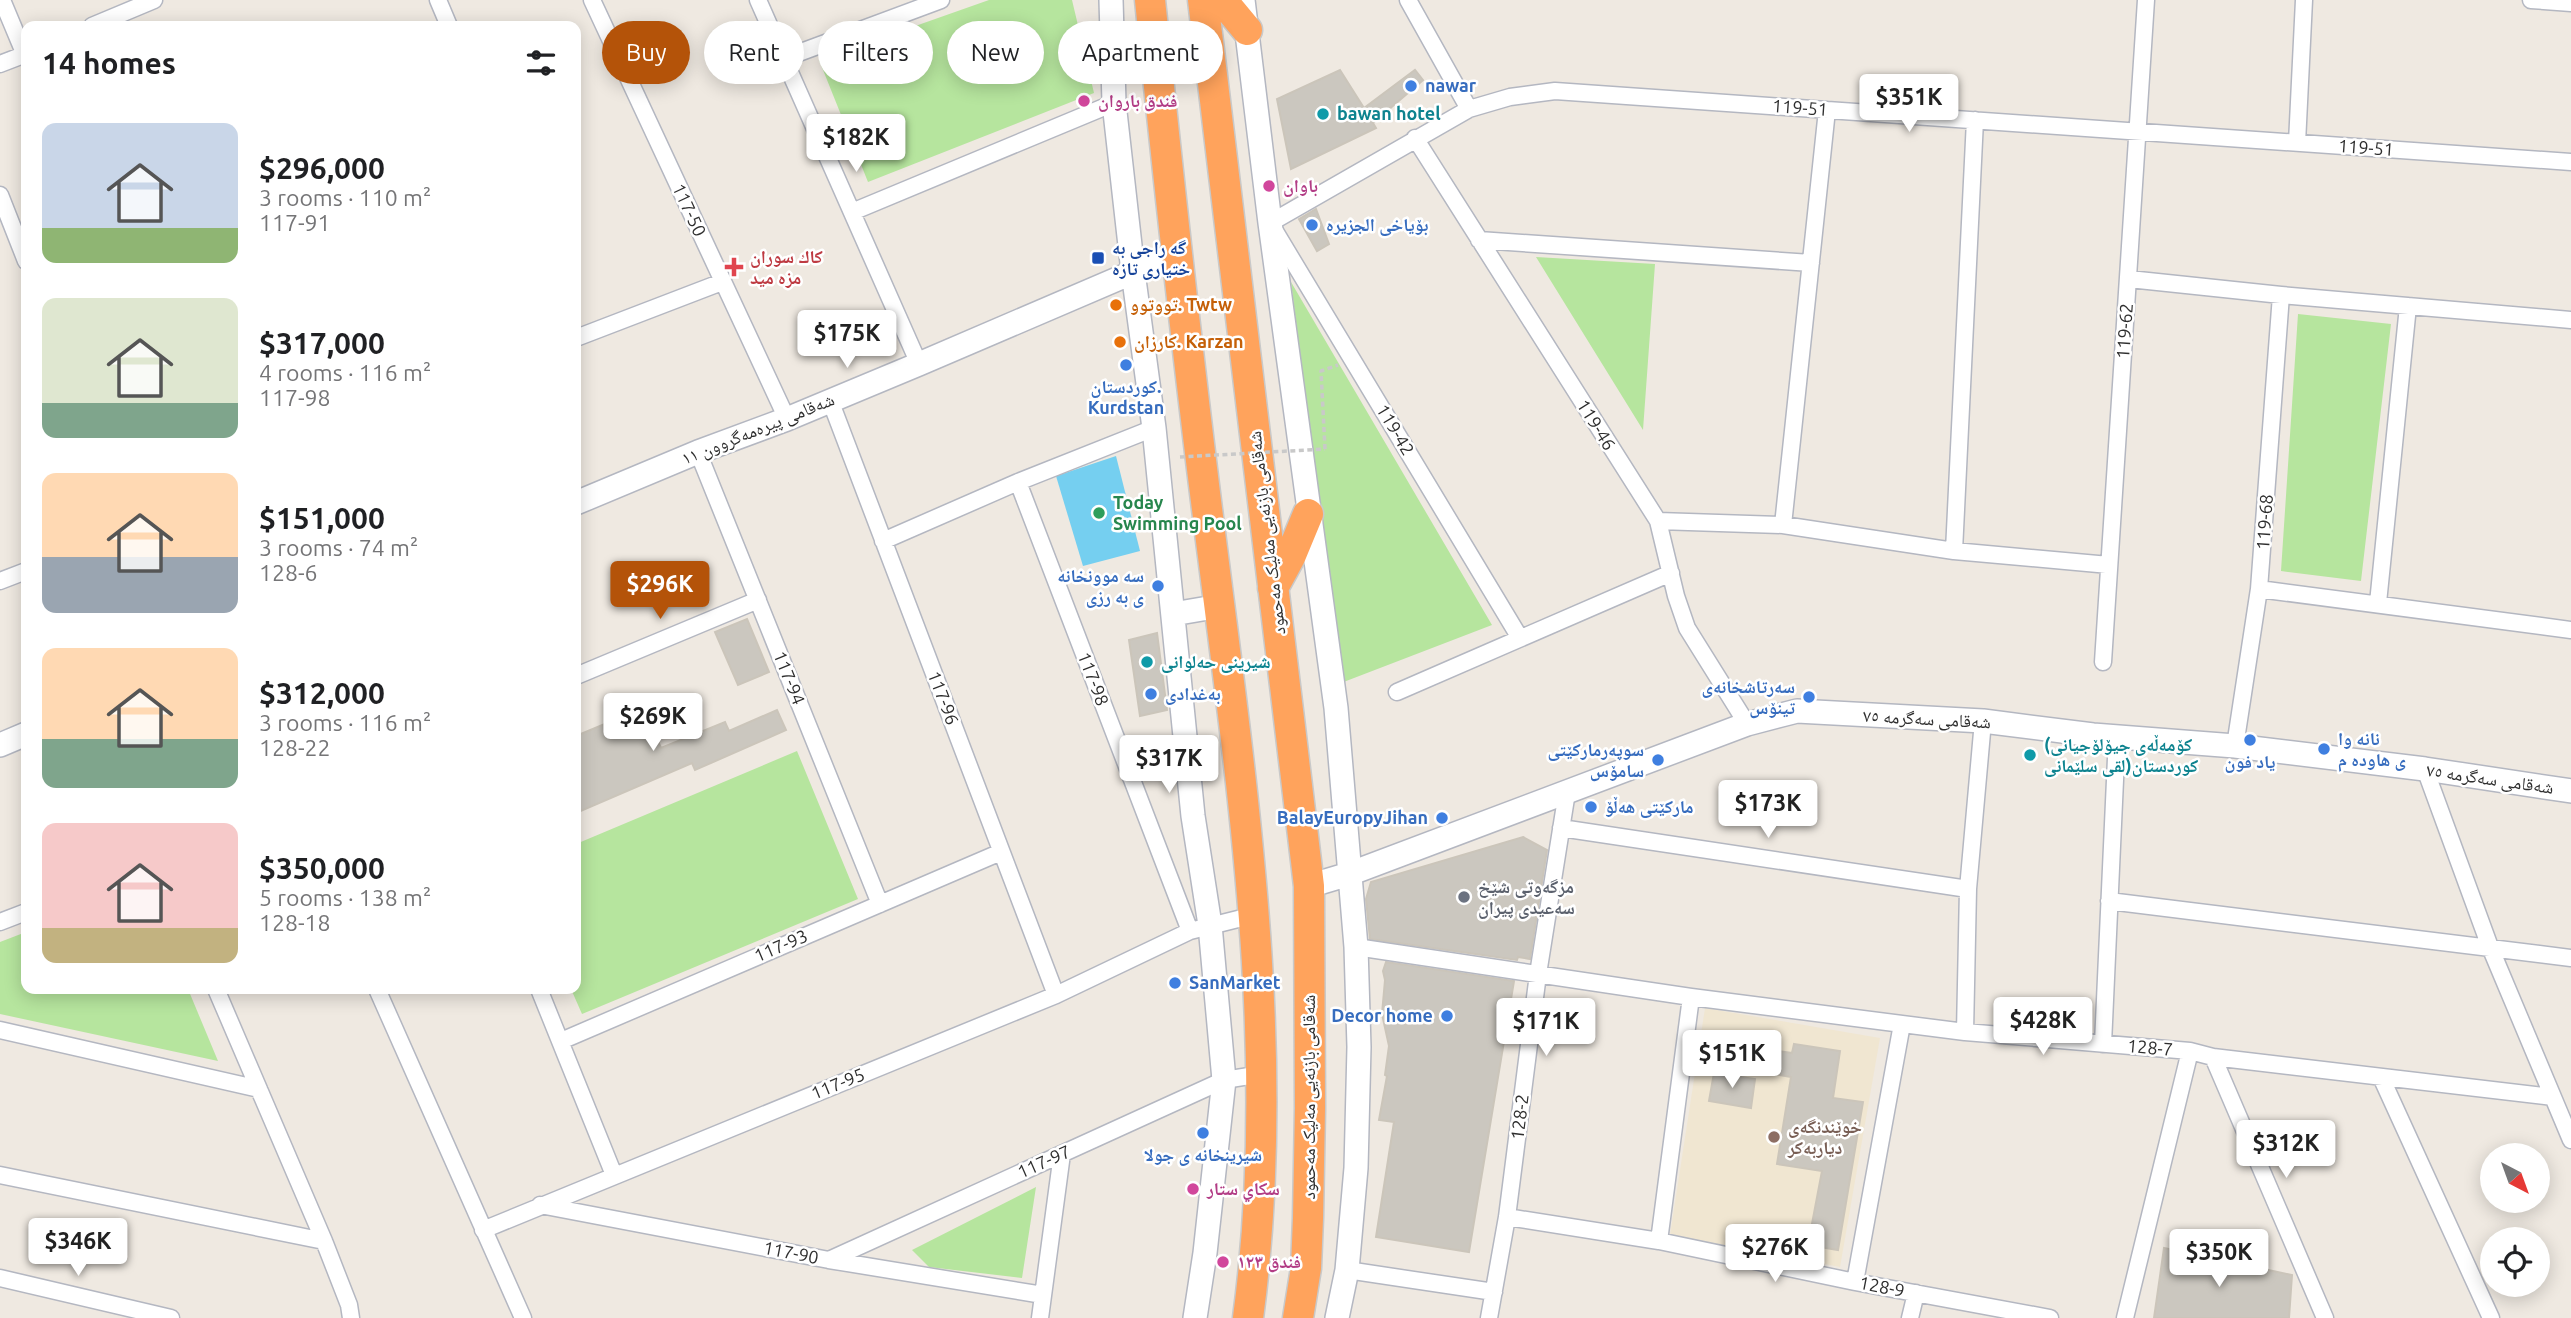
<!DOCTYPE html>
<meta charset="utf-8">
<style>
body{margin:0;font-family:Ubuntu,"Noto Naskh Arabic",sans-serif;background:#f2f2f2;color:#202124;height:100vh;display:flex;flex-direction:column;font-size:26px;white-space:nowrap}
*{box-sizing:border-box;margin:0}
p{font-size:23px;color:#757577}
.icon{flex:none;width:38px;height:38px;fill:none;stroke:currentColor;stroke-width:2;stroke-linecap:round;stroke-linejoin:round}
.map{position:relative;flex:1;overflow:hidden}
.drawer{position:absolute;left:21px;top:21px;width:560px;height:973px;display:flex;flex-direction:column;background:#fff;border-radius:14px;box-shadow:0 4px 18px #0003}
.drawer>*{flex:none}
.hud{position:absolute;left:602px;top:21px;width:665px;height:63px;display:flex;gap:14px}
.needle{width:46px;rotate:139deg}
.controls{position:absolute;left:2480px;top:1143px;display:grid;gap:14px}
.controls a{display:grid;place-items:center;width:70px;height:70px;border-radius:50%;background:#fff;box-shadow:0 4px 18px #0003;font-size:35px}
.price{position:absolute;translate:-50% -60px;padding:0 16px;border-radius:7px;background:#fff;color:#222;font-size:23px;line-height:46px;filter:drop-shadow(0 2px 4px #0008)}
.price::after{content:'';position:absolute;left:50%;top:42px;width:21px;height:16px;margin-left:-10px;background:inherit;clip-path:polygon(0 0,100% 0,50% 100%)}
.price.current{background:#b45309;color:#fff}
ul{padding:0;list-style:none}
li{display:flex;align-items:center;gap:21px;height:175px;padding:0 21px}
li span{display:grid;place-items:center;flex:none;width:196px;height:140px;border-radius:14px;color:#555}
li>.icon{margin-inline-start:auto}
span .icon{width:84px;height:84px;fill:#fffc;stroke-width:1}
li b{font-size:30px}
h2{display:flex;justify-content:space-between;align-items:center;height:84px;padding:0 21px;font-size:30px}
.chip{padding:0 24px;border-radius:32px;background:#fff;box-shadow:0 4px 18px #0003;font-size:24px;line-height:63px}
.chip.current{background:#b45309;color:#fff}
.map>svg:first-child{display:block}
.education{fill:#f0e6d1}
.green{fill:#b6e59e}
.water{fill:#75cff0}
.building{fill:#cbc7bf;stroke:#cbc5ba;stroke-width:2}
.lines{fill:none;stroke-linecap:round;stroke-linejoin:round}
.street-casing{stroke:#b4b7c1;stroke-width:19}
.secondary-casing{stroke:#b4b7c1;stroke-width:26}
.highway-casing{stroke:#c9c9c9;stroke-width:33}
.path{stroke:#c9c9c9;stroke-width:3.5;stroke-dasharray:5 3.5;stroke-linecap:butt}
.street{stroke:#fff;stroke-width:16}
.secondary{stroke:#fff;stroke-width:23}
.highway{stroke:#ffa35c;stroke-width:30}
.path-bridge{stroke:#c9c9c9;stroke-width:3.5;stroke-dasharray:5 3.5;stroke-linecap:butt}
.shop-dot{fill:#3f7fe0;stroke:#fff;stroke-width:2.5}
.hotel-dot{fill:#d1479c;stroke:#fff;stroke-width:2.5}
.culture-dot{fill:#0f9aa8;stroke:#fff;stroke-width:2.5}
.transit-dot{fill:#1a4fb4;stroke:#fff;stroke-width:2.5}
.health-dot{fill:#e0444e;stroke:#fff;stroke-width:2.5}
.food-dot{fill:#e8710a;stroke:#fff;stroke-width:2.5}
.leisure-dot{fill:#2e9e5b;stroke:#fff;stroke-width:2.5}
.worship-dot{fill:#6b7280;stroke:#fff;stroke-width:2.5}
.education-dot{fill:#8d6e63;stroke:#fff;stroke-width:2.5}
.labels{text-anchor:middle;stroke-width:5;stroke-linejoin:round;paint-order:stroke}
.shop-label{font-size:18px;font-weight:bold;fill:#366cbe;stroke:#fff;text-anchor:start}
.hotel-label{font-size:18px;font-weight:bold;fill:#b23c85;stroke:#fff;text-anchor:start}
.street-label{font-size:18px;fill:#2e2e2e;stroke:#fff}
.culture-label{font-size:18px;font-weight:bold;fill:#0d838f;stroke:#fff;text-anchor:start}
.transit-label{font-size:18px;font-weight:bold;fill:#164399;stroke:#fff;text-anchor:start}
.health-label{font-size:18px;font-weight:bold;fill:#be3a42;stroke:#fff;text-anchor:start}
.food-label{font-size:18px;font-weight:bold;fill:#c56008;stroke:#fff;text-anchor:start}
.leisure-label{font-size:18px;font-weight:bold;fill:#27864d;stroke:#fff;text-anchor:start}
.worship-label{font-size:18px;font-weight:bold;fill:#5b616d;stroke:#fff;text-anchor:start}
.education-label{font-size:18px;font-weight:bold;fill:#785e54;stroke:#fff;text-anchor:start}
</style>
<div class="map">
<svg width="2571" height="1318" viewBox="0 0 2571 1318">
<rect width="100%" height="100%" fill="#efe9e1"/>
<!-- education -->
<path class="education" d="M1705,1008l175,30 -40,229 -170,-32z"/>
<!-- green -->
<path class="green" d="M989,0h83l22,93 -226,89 -49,-122z
M1536,257l119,7 -12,166z
M1291,282l201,343 -151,58z
M2298,314l93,10 -30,257 -80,-10z
M797,751l61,148 -276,115 -11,-25h5v-145z
M26,932v57h162l30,72 -218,-47v-72z
M1036,1187l-14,91 -93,-11 -17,-17z"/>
<!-- water -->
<path class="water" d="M1116,456l24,95 -57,15 -27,-90z"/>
<!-- building -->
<path class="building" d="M1340,70l24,38 51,-38 8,10 -50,43 3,5 -85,41 -14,-70z
M1316,209l13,35 -12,7 -18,-32z
M747,619l22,53 -31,13 -23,-53z
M1157,633l10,77 -27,6 -11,-76z
M643,708l18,40 64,-26 4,9 48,-21 9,20 -91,40 -3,-7 -116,50v-77z
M1523,837l24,13 -17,109 -12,-2 -1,3 -147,-21 -4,-40 5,-17z
M1386,962l128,19 -45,271 -93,-15 18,-115 -15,-2 8,-44 -2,-1 4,-29 -7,-32 3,-34 -2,-9z
M1794,1044l46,7 -7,47 30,4 -25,148 -30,-5 14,-74 -45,-7 14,-87 -22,-4 3,-23 20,3z
M1714,1073l41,6 -4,29 -42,-7z
M2164,1248l128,27 -3,43h-135z"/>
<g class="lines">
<!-- street casing -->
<g class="street-casing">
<path id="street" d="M2,0l23,55
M438,0l11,26
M592,0l195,419
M758,0l161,364
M1408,0l61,109
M2531,0l40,3
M92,26l62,-26
M785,58l156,-58
M0,64l26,-10
M1415,138l243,383 18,75 11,32 60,96
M2297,143l7,-143
M0,195l26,66
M852,212l262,-109
M1479,240l332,23
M2129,279l152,16 290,25
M576,338l146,-56
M830,400l226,595
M698,452l182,452
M1018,482l172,449
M1658,521l125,4 171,26 155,14
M1783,525l44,-415
M883,541l135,-59 136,-54
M1954,551l21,-431
M0,581l26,-10
M2259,589l312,41
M2378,603l30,-297
M1520,638l-250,-415 199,-114 41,-12 45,-6 1016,71
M2103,662l43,-662
M576,676l182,-76
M1397,692l274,-119
M2235,746l24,-157 22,-294
M2425,769l65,178 81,193
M1561,828l407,61
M2109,901l462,57
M0,922l26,-10
M1356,947l335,50 274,35 225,19 23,6 340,40
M216,989l108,252 25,64 2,13
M377,989l146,329
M539,989l75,186
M0,1030l259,59
M1965,1032l3,-143 15,-168
M561,1041l440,-189
M2103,1044l14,-308
M2213,1057l112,261
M2381,1077l110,241
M0,1175l324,66
M540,1205l289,55 214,35
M1507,1217l152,24 196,41 195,36
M483,1230l573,-235 134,-64 64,-16
M1659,1241l32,-244
M829,1260l395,-180 38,-6
M1347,1270l147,22
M0,1278l171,40
M1855,1282l47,-258
M1040,1318l22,-164
M1489,1318l18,-101 31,-243 29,-182
M1910,1318l6,-25
M2125,1318l65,-267"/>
</g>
<!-- secondary casing -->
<g class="secondary-casing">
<path id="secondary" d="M1111,0l3,103 19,169 21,156 39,388 17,109 14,155 -19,173 -10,65
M1243,0l27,223 66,485 20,239 3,100 -3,121 -9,102 -10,48
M576,503l122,-51 89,-33 132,-55 259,-111
M1173,614l47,-8
M0,745l26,-11
M1309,886l40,-12 398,-150 50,-13 186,10 110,14 142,11 190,23 146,22"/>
</g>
<!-- highway casing -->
<g class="highway-casing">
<path id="highway" d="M1150,0c19,185 39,371 63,556 32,252 69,508 35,762
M1203,0l106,886 1,222 -2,110 -2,50 -8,50
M1222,0l25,30
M1273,588l18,-33 17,-41"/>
</g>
<!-- path -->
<path class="path" d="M1325,449l-4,-78 17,-6"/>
<!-- street -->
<use href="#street" class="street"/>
<!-- secondary -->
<use href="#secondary" class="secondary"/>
<!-- highway -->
<use href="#highway" class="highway"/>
<!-- path-bridge -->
<path class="path-bridge" d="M1180,457l145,-8"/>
</g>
<!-- markers -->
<g class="shop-dot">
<circle cx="1411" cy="86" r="7"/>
<circle cx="1312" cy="225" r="7"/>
<circle cx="1126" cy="365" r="7"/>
<circle cx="1158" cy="586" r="7"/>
<circle cx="1151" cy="694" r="7"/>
<circle cx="1809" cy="697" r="7"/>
<circle cx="2250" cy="740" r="7"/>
<circle cx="2324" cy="749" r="7"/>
<circle cx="1658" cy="760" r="7"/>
<circle cx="1591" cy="807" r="7"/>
<circle cx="1442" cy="818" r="7"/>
<circle cx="1175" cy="983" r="7"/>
<circle cx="1447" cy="1016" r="7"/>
<circle cx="1203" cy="1133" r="7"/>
</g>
<g class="hotel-dot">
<circle cx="1084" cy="101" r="7"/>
<circle cx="1269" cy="186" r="7"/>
<circle cx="1193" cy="1189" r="7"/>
<circle cx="1223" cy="1262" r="7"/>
</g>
<g class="culture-dot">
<circle cx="1323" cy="114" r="7"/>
<circle cx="1147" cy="662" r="7"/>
<circle cx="2030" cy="755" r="7"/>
</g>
<rect class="transit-dot" x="1091" y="251" width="14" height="14" rx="3.5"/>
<path class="health-dot" d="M730.5 256.5h7v7h7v7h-7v7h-7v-7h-7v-7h7z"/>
<g class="food-dot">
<circle cx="1116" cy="305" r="7"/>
<circle cx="1120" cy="342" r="7"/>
</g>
<circle class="leisure-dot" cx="1099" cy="513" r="7"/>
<circle class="worship-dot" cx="1464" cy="897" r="7"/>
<circle class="education-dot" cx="1774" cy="1137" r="7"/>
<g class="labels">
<!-- shop labels -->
<g class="shop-label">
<text x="1425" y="92">nawar</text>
<text x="1326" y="231">بۆیاخی الجزیرە</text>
<text x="1126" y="393" text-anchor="middle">کوردستان.<tspan x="1126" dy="21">Kurdstan</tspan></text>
<text x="1144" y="582" text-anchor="end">سه موونخانه<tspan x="1144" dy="21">ی به رزی</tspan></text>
<text x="1795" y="693" text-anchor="end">سەرتاشخانەی<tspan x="1795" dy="21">تینۆس</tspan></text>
<text x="1165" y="700">بەغدادی</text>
<text x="2338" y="745">نانه وا<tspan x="2338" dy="21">ی هاوده م</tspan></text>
<text x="1644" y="756" text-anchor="end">سوپەرمارکێتی<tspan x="1644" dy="21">سامۆس</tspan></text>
<text x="2250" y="768" text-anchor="middle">ياد فون</text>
<text x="1605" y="813">مارکێتی هەڵۆ</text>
<text x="1428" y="824" text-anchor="end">BalayEuropyJihan</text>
<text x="1189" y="989">SanMarket</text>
<text x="1433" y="1022" text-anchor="end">Decor home</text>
<text x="1203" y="1161" text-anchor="middle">شیرینخانه ی جولا</text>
</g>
<!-- hotel labels -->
<g class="hotel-label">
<text x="1098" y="107">فندق باروان</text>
<text x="1283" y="192">باوان</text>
<text x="1207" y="1195">سكاي ستار</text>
<text x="1237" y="1268">فندق ١٢٣</text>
</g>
<!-- street labels -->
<g class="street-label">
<text transform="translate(1800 108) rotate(4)" y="6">119-51</text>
<text transform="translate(2366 148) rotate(4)" y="6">119-51</text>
<text transform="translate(689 210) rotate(65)" y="6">117-50</text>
<text transform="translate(2125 331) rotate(-86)" y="6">119-62</text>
<text transform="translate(1596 425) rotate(58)" y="6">119-46</text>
<text transform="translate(758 429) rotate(-22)" y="6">شەقامی پیرەمەگروون ١١</text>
<text transform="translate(1395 430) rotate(59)" y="6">119-42</text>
<text transform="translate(2265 522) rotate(-86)" y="6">119-68</text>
<text transform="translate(1267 533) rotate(-97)" y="6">شەقامی بازنەیی مەلیک مەحمود</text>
<text transform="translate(789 678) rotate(68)" y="6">117-94</text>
<text transform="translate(1093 679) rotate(69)" y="6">117-98</text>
<text transform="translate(943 698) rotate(69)" y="6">117-96</text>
<text transform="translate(1927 719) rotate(3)" y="6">شەقامی سەگرمە ٧٥</text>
<text transform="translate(2490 779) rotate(8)" y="6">شەقامی سەگرمە ٧٥</text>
<text transform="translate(781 946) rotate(-23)" y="6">117-93</text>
<text transform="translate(2150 1048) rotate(5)" y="6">128-7</text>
<text transform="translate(838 1084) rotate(-22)" y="6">117-95</text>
<text transform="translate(1309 1097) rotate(-90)" y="6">شەقامی بازنەیی مەلیک مەحمود</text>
<text transform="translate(1520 1117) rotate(-83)" y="6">128-2</text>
<text transform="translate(1044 1162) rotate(-24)" y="6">117-97</text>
<text transform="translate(791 1253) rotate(11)" y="6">117-90</text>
<text transform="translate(1882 1287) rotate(11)" y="6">128-9</text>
</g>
<!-- culture labels -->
<g class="culture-label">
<text x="1337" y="120">bawan hotel</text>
<text x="1161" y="668">شیرینی ‌حەلوانی</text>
<text x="2044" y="751">(کۆمەڵەی جیۆلۆجیانی<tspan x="2044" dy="21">کوردستان(لقی سلێمانی</tspan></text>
</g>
<!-- transit labels -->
<g class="transit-label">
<text x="1112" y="254">گه راجی به<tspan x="1112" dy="21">ختيارى تازه</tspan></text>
</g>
<!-- health labels -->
<g class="health-label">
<text x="750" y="263">كاك سوران<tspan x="750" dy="21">مزه ميد</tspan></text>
</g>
<!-- food labels -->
<g class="food-label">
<text x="1130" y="311">تووتوو. Twtw</text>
<text x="1134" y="348">کارزان. Karzan</text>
</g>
<!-- leisure labels -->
<g class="leisure-label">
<text x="1113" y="509">Today<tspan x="1113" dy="21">Swimming Pool</tspan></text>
</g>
<!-- worship labels -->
<g class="worship-label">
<text x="1478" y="893">مزگەوتی شێخ<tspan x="1478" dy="21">سەعیدی پیران</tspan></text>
</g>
<!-- education labels -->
<g class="education-label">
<text x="1788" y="1133">خوێندنگەی<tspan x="1788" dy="21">دیاربەکر</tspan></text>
</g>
</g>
</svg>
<div class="controls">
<a><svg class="needle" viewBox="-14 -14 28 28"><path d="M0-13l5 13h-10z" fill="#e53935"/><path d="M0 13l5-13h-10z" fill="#757577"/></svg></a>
<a><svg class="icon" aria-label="locate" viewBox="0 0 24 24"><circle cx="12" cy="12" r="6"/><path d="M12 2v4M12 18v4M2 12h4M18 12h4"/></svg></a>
</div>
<b class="price" style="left:1909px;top:134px">$351K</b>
<b class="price" style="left:856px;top:174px">$182K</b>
<b class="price" style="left:847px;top:370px">$175K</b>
<b class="price current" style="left:660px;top:621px">$296K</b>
<b class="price" style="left:653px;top:753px">$269K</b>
<b class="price" style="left:1169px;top:795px">$317K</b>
<b class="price" style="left:1768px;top:840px">$173K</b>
<b class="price" style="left:2043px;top:1057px">$428K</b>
<b class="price" style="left:1546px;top:1058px">$171K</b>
<b class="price" style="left:1732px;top:1090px">$151K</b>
<b class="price" style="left:2286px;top:1180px">$312K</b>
<b class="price" style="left:78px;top:1278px">$346K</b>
<b class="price" style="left:1775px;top:1284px">$276K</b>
<b class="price" style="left:2219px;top:1289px">$350K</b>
<div class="hud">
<a class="chip current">Buy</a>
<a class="chip">Rent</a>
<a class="chip">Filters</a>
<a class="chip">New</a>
<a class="chip">Apartment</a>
</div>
<section class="drawer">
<h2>14 homes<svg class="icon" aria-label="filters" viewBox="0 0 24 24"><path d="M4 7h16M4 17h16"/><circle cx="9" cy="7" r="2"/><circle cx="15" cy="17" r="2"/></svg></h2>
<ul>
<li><span style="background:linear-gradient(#c9d6e8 75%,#8fb573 0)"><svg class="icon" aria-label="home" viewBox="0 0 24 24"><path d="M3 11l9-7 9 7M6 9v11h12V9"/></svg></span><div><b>$296,000</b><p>3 rooms · 110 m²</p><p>117-91</p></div></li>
<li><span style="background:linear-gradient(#dfe7d0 75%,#7fa58c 0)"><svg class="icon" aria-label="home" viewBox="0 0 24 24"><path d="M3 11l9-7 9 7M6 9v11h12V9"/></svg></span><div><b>$317,000</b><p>4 rooms · 116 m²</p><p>117-98</p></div></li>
<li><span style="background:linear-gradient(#ffd9b3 60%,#9aa5b1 0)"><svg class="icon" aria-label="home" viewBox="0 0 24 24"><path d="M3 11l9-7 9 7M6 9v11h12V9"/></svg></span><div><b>$151,000</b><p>3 rooms · 74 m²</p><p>128-6</p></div></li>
<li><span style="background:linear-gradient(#ffd9b3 65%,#7fa58c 0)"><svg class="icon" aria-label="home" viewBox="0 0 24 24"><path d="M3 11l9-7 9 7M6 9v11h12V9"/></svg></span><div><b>$312,000</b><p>3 rooms · 116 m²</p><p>128-22</p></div></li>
<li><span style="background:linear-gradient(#f6c9c9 75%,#c2b280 0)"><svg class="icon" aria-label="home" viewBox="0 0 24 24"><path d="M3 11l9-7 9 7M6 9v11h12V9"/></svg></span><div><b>$350,000</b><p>5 rooms · 138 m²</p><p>128-18</p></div></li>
</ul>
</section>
</div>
